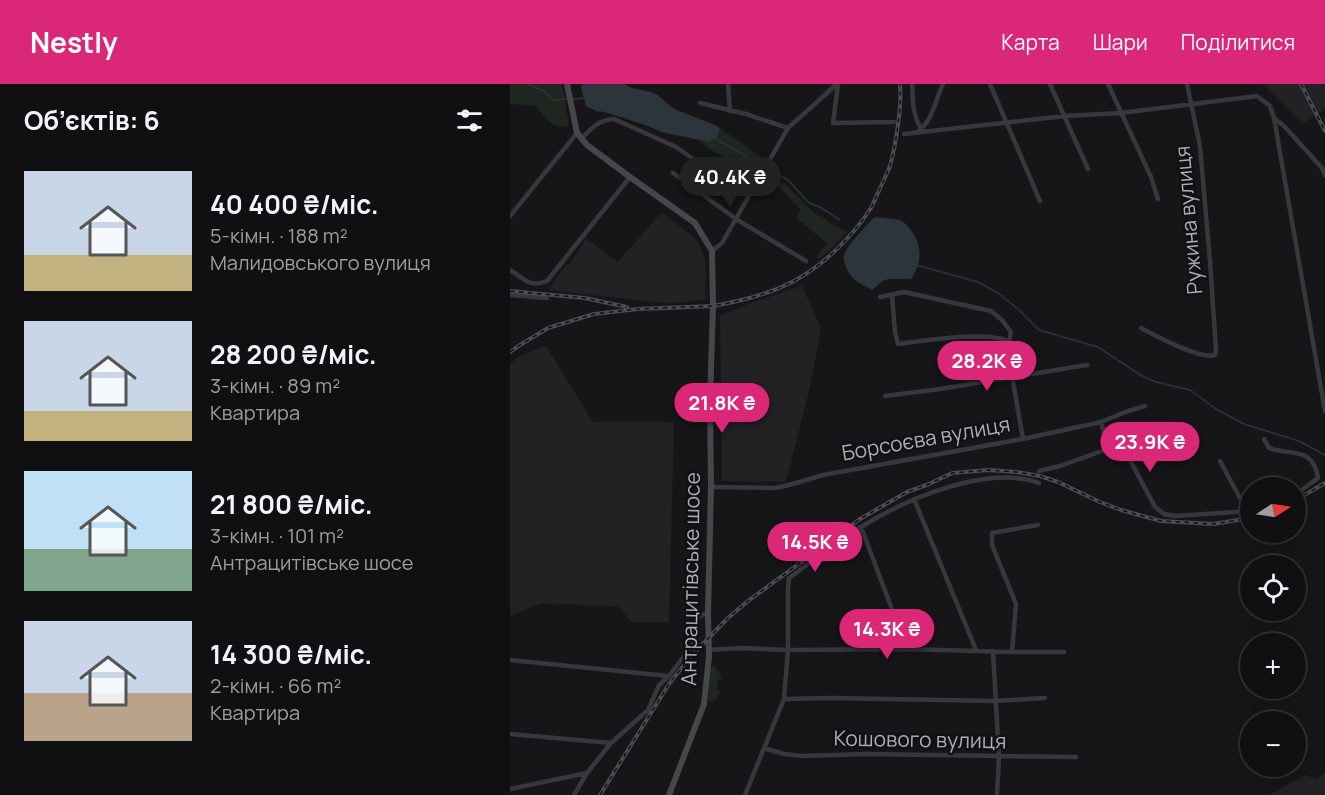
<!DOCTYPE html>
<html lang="uk">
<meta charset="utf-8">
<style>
body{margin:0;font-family:Manrope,sans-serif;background:#1e1e20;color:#f1f3f6;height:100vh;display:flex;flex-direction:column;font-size:22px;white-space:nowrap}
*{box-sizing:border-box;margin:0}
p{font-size:20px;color:#9c9d9f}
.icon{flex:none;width:33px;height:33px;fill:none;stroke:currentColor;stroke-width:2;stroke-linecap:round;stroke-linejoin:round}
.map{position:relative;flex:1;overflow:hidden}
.side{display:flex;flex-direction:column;background:#101012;width:510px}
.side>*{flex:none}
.needle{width:39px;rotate:78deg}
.controls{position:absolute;left:730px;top:393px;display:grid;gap:12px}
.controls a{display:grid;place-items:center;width:66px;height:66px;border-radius:50%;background:#101012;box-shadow:0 3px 15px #0003,0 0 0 2px #303032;font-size:30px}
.price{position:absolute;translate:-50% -51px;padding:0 14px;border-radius:21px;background:#db2777;color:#fff;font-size:20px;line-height:39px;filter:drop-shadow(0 2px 3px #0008)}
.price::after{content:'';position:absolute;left:50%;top:36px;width:18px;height:14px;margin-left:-9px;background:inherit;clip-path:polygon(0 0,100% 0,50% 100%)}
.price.selected{background:#222;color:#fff}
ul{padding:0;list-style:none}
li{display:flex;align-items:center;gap:18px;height:150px;padding:0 24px}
li span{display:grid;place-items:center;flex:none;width:168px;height:120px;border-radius:0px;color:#555}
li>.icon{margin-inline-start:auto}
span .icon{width:72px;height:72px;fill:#fffc;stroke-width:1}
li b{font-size:26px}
h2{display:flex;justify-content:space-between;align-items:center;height:72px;padding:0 24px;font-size:26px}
header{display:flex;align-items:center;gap:36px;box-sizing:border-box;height:84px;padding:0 30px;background:#db2777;color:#fff}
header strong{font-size:28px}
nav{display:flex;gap:33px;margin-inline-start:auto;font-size:21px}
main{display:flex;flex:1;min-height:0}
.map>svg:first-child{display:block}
.built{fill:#222225}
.green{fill:#1e261f}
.water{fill:#2c353c}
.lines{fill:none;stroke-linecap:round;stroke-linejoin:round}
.stream{stroke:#2c353c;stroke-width:1.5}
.street{stroke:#37383d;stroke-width:4.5}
.secondary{stroke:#45474d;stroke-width:6}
.rail-casing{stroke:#4a4c52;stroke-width:4}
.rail{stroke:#111113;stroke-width:1.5;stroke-dasharray:4.5;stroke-linecap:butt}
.labels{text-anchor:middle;stroke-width:5;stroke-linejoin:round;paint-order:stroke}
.street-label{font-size:21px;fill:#a8adb8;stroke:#111113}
</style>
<header>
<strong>Nestly</strong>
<nav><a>Карта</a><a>Шари</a><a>Поділитися</a></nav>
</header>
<main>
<section class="side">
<h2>Об’єктів: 6<svg class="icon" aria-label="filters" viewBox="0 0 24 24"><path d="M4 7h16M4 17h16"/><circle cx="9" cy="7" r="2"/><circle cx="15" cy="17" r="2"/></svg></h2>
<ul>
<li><span style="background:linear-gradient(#c9d6e8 70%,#c2b280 0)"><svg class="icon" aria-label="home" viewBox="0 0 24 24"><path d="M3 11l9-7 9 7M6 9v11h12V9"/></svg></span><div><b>40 400 ₴/міс.</b><p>5-кімн. · 188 m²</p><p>Малидовського вулиця</p></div></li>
<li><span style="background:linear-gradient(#c9d6e8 75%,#c2b280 0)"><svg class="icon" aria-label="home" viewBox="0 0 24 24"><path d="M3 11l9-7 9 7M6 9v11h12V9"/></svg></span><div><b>28 200 ₴/міс.</b><p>3-кімн. · 89 m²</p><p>Квартира</p></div></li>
<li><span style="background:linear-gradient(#bfe0f5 65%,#7fa58c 0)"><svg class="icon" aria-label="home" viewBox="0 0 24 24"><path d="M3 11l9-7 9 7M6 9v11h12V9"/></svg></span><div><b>21 800 ₴/міс.</b><p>3-кімн. · 101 m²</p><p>Антрацитівське шосе</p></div></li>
<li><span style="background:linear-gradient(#c9d6e8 60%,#b9a48a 0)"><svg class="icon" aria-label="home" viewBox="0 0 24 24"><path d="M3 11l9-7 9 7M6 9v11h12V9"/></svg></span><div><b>14 300 ₴/міс.</b><p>2-кімн. · 66 m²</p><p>Квартира</p></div></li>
</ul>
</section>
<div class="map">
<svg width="815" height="711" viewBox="0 0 815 711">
<rect width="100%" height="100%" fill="#161618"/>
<!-- built -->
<path class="built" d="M753,0h62v25l-22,15z
M152,128l33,26 6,10 4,13 1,15 -1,24 -33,3 -29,-2 -95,-11 18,-25h3l17,-27 32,24z
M292,202l19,42 -11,59 -24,95 -64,-1 -2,-165 28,-12z
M36,262l47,76h81l-5,200h-38l-12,-15 -78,-4 -31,13v-251l8,-8z
M815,688v23h-56l37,-20 11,5z"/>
<!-- green -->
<path class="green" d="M0,0h52l7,41c-13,7 -25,-8 -33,-19l-26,-2z
M207,42l47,33 -8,13c-22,-9 -40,-17 -59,-33l12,3 11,-12z
M259,89l16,11 28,28 8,4 12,9 14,7 -14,15 -14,12 -3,-2 11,-14 -31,-25 5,-8 -19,-20 -16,-11z
M204,581l5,7 3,7h-4l-1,11 4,1 -5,9 -6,2 -2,-3 3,-32z"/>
<!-- water -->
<path class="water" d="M73,0h41l8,4 19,4 8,4 11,10 7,4 40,16 3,4 -3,7 -8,5 -48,-10 -13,-6 -43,-14 -9,-1 -10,-5 -5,-19z
M364,133c8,1 17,1 25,3 5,1 8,6 11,9 13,17 12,33 1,50 -18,1 -25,-5 -38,11 -14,-6 -26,-13 -29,-30 0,-1 -1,-3 0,-4 2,-11 23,-30 30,-39z"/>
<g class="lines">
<!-- stream -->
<path class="stream" d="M18,0l16,7 10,9 13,-1
M62,15l13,-1
M204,54l74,42 21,23 11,4 20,13
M406,181l62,17 20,11 20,16 21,21 59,17 44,29 14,6 34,8 26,19 28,15 55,17 26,14"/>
<!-- street -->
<path class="street" d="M218,0l2,27
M328,0l-5,39 61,-1
M402,0c1,18 0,29 9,45
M480,0l50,117
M540,0l38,85
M598,0l43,93 7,22
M190,19l46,11 42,14
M764,34l51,293
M407,48c16,-11 18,-31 26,-48
M394,50l161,-18 56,-3 136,-17 13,10 4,12 10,8 38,42 3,7
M72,54c10,-10 16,-18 32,-19l62,28 39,27
M163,89l63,46 70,42
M0,132l67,-83
M202,167l10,-8 66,-115 49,-44
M0,186c15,9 19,18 37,11l83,-104
M0,211l37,3
M382,211l3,37 3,12c25,-3 92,-14 111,-2l3,34 11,63
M370,213l24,-5 87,19 11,9 9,12 -2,10
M631,244c16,8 59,32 74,27l1,-5 -6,-89 -10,-115 -13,-62
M375,312l55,-7 147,-24
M591,338l8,27
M754,355l5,9c23,8 44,-2 49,30l-22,16
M612,361l33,62 9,7 11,2 76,-5
M710,377l27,50
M529,387l21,-5 42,-15 64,-19
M201,403l64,1 14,-3 34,-10 200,-36 78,-17 27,-11 17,-5
M404,415l62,151
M351,443l46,122
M198,566l33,-2 47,2 119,-1 105,3h52
M483,567l6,106 -2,38
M502,568l4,-48 -24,-59v-12l46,-8
M0,576l158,16
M274,615l48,-1 163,3 50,-3
M0,650l101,9
M254,664l20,6 19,2 62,-2 211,3
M0,705l77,-16 24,-30 37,-33 11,-25 10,-9 24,-32 6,-28 9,-3
M64,711l13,-22
M235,711l39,-96 4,-49v-61l1,-11c24,-17 47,-36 72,-51 45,-28 126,-63 178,-44"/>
<!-- secondary -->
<path class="secondary" d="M57,0l10,49 10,12 43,32 65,46 17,28 1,55 -3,95 1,86 -3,126 1,44 -5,47 -35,91"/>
<!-- rail casing -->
<g class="rail-casing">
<path id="rail" d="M791,0l24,47
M0,207l75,7 42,9
M0,268l10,-7 28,-17 46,-14 44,-5 75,-3c27,-5 54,-11 79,-24 30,-15 61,-46 79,-74 3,-5 5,-12 8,-17 3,-8 8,-17 11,-25 6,-22 12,-60 10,-82
M786,416l29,-17
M90,711l69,-111 23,-29 36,-37 20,-17 112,-82 47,-27 22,-8 23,-11 37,-3 28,2 23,4 18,6 42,20 21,8 40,11 52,3 38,-6"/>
</g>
<!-- rail -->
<use href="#rail" class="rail"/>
</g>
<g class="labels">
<!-- street labels -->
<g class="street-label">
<text transform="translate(679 136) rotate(-95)" y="7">Ружина вулиця</text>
<text transform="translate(416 355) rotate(-10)" y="7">Борсоєва вулиця</text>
<text transform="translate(181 495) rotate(-89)" y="7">Антрацитівське шосе</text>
<text transform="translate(410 656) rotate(1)" y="7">Кошового вулиця</text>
</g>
</g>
</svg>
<div class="controls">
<a><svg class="needle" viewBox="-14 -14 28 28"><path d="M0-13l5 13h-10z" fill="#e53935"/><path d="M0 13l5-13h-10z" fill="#9c9d9f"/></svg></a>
<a><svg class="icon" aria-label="locate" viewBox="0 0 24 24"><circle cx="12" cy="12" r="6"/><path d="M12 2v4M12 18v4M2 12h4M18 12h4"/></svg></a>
<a>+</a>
<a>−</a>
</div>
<b class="price selected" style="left:220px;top:124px">40.4K ₴</b>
<b class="price" style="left:477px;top:308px">28.2K ₴</b>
<b class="price" style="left:212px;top:350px">21.8K ₴</b>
<b class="price" style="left:640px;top:389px">23.9K ₴</b>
<b class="price" style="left:305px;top:489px">14.5K ₴</b>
<b class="price" style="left:377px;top:576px">14.3K ₴</b>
</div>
</main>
